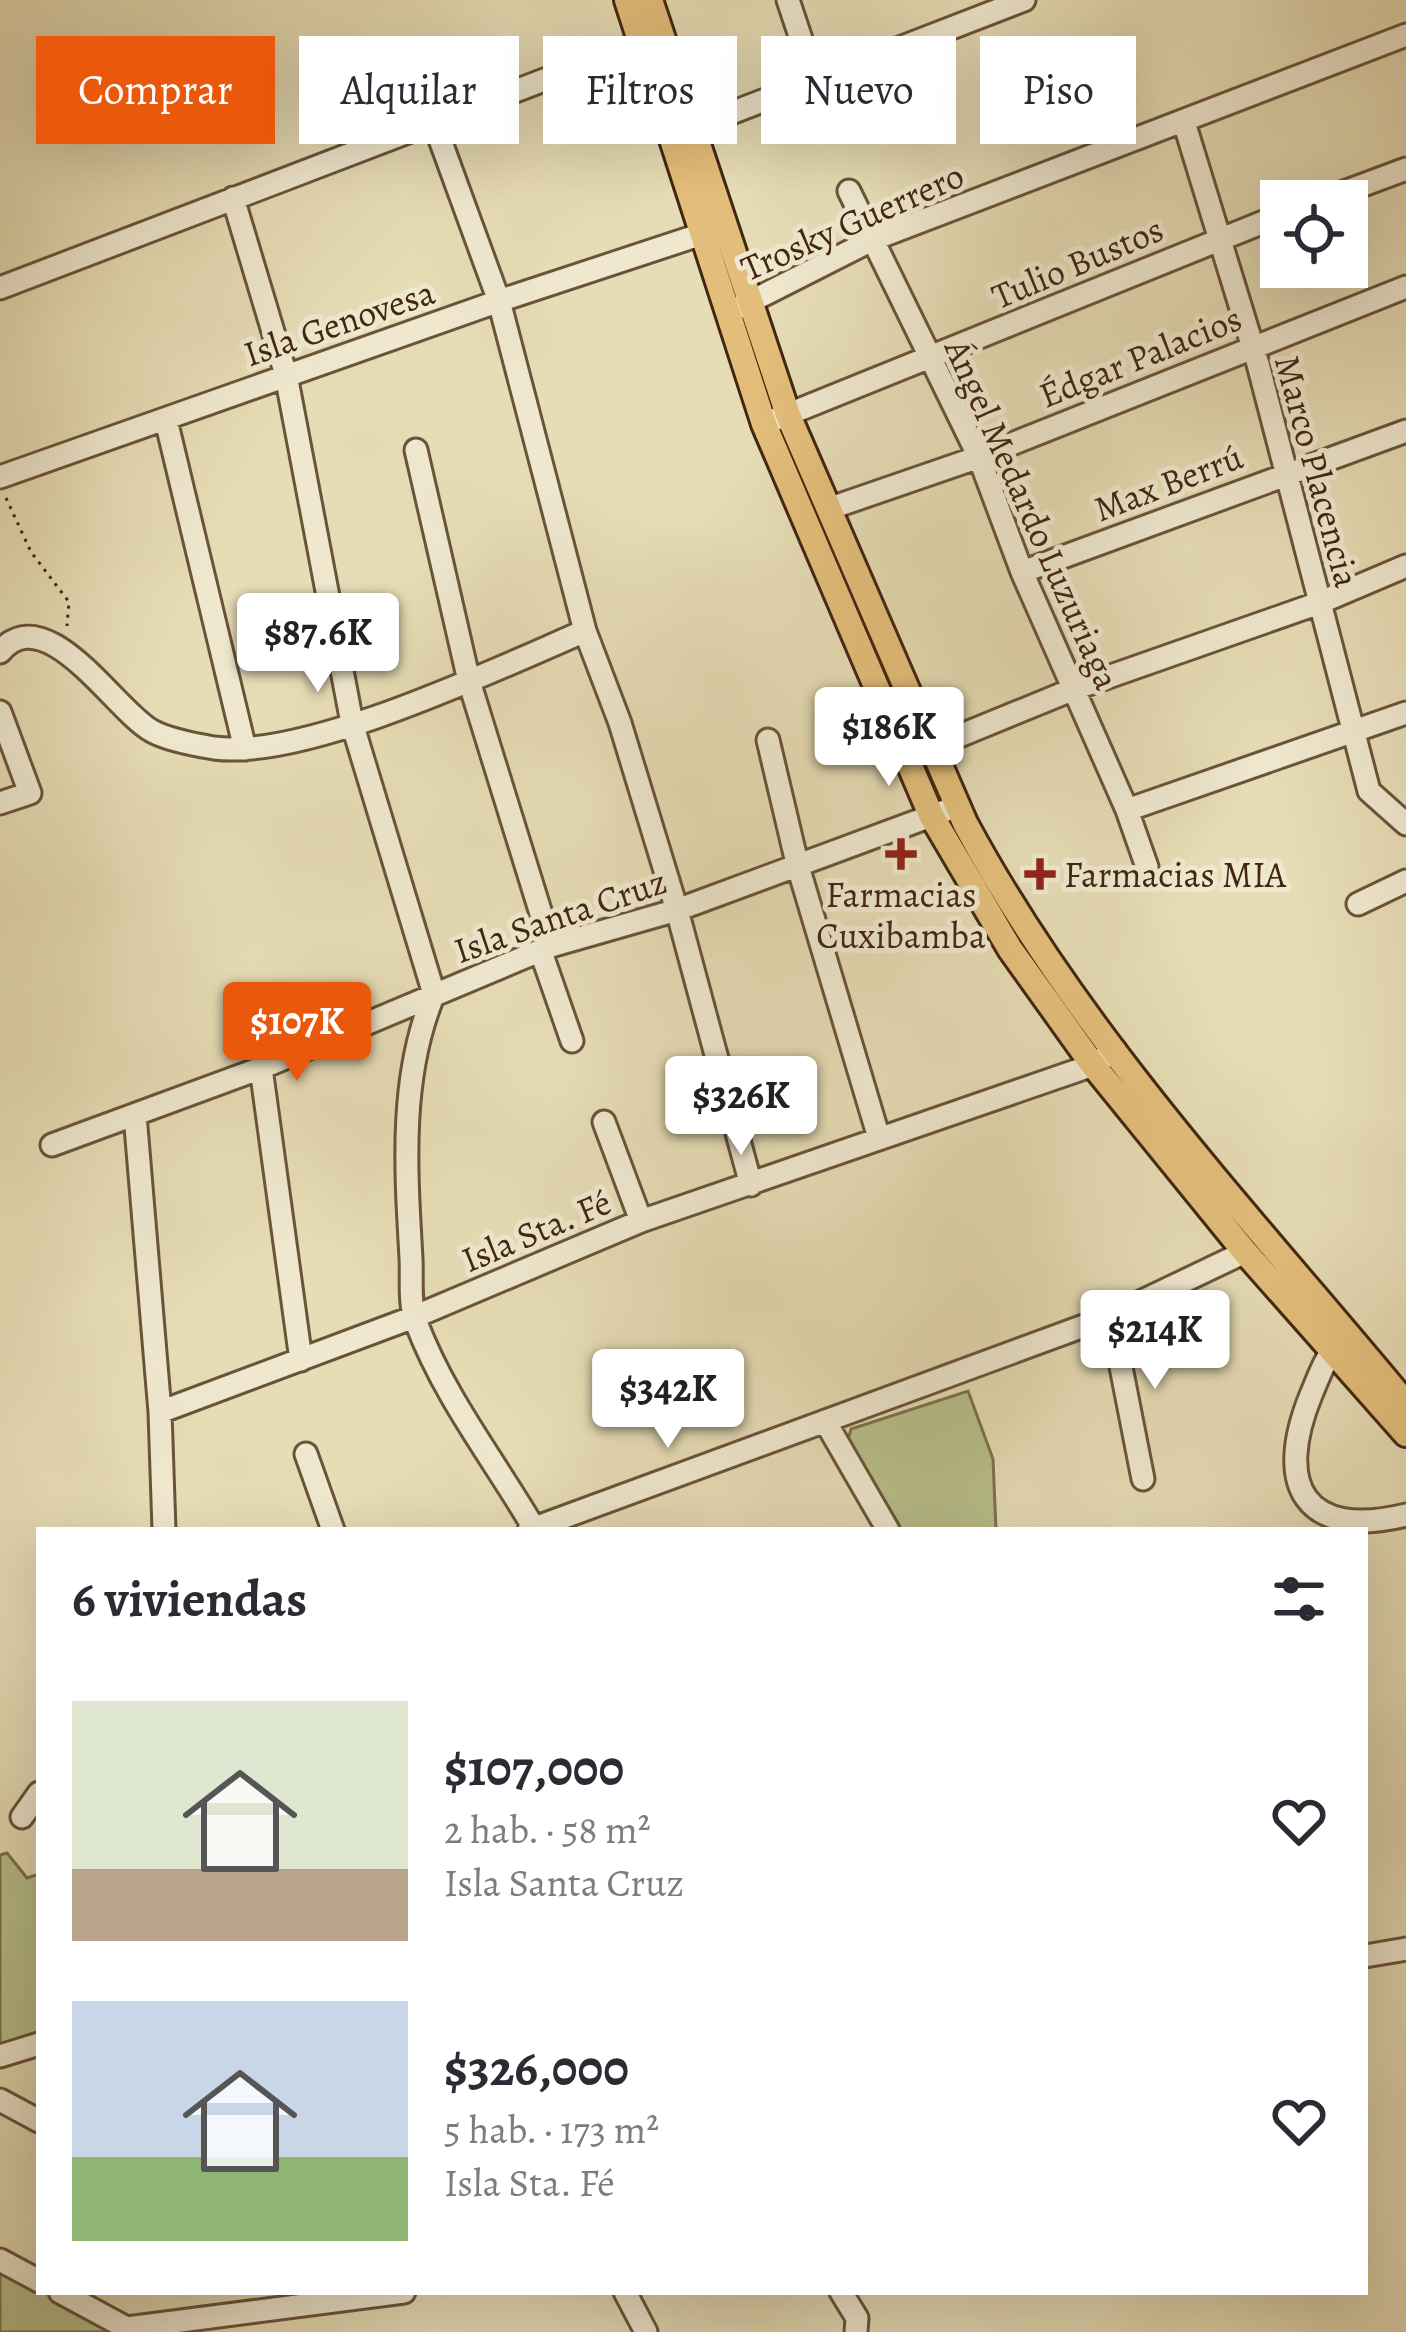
<!DOCTYPE html>
<html lang="es">
<meta charset="utf-8">
<style>
body{margin:0;font-family:Alegreya,serif;background:#f2f2f3;color:#2b2b33;height:100vh;display:flex;flex-direction:column;font-size:45px;white-space:nowrap}
*{box-sizing:border-box;margin:0}
p{font-size:39px;color:#7c7c81}
.icon{flex:none;width:66px;height:66px;fill:none;stroke:currentColor;stroke-width:2;stroke-linecap:round;stroke-linejoin:round}
.map{position:relative;flex:1;overflow:hidden}
.sheet{position:absolute;left:36px;top:1527px;width:1332px;height:768px;display:flex;flex-direction:column;background:#fff;border-radius:0px;box-shadow:0 12px 48px #0002}
.sheet>*{flex:none}
.hud{position:absolute;left:36px;top:36px;width:1335px;height:108px;display:flex;gap:24px}
.buttons{position:absolute;left:1260px;top:180px;display:grid;gap:24px}
.buttons a{display:grid;place-items:center;width:108px;height:108px;border-radius:0px;background:#fff;box-shadow:0 12px 48px #0002;font-size:60px}
.price{position:absolute;translate:-50% -102px;padding:0 27px;border-radius:12px;background:#fff;color:#222;font-size:39px;line-height:78px;filter:drop-shadow(0 3px 6px #0008)}
.price::after{content:'';position:absolute;left:50%;top:72px;width:36px;height:27px;margin-left:-18px;background:inherit;clip-path:polygon(0 0,100% 0,50% 100%)}
.price.active{background:#ea580c;color:#fff}
ul{padding:0;list-style:none}
li{display:flex;align-items:center;gap:36px;height:300px;padding:0 36px}
li span{display:grid;place-items:center;flex:none;width:336px;height:240px;border-radius:0px;color:#555}
li>.icon{margin-inline-start:auto}
span .icon{width:144px;height:144px;fill:#fffc;stroke-width:1}
li b{font-size:51px}
h2{display:flex;justify-content:space-between;align-items:center;height:144px;padding:0 36px;font-size:51px}
.pill{padding:0 42px;border-radius:0px;background:#fff;box-shadow:0 12px 48px #0002;font-size:42px;line-height:108px}
.pill.active{background:#ea580c;color:#fff}
.map>svg:first-child{display:block}
.green{fill:#b8bf8b;stroke:#7c724e;stroke-width:3}
.lines{fill:none;stroke-linecap:round;stroke-linejoin:round}
.minor-casing{stroke:#6a5439;stroke-width:27}
.major-casing{stroke:#412610;stroke-width:30}
.path{stroke:#412610;stroke-width:3;stroke-dasharray:3 6;stroke-linecap:butt}
.minor{stroke:#efe8cf;stroke-width:21}
.major{stroke:#e3be7a;stroke-width:24}
.poi-dot{fill:#8f2418;stroke:#efe8cf;stroke-width:4.5}
.labels{text-anchor:middle;stroke-width:10;stroke-linejoin:round;paint-order:stroke}
.street-label{font-size:36px;fill:#412610;stroke:#efe8cf}
.poi-label{font-size:36px;fill:#412610;stroke:#efe8cf;text-anchor:start}
</style>
<div class="map">
<svg width="1406" height="2332" viewBox="0 0 1406 2332">
<rect width="100%" height="100%" fill="#e6dcb5"/>
<filter id="stains"><feTurbulence type="fractalNoise" baseFrequency=".00167" numOctaves="4"/><feColorMatrix values="0 0 0 0 .2 0 0 0 0 .09 0 0 0 0 .02 0 0 0 .5 -.17"/></filter>
<radialGradient id="worn" r=".72"><stop offset=".6" stop-color="#630" stop-opacity="0"/><stop offset="1" stop-color="#630" stop-opacity=".3"/></radialGradient>
<!-- green -->
<path class="green" d="M968,1391l25,68 3,71h-94l-54,-90 3,-11z
M7,1853l20,25 12,-4v166l-39,13v-198z
M0,2260l39,21v11h21l74,40h-134z"/>
<g class="lines">
<!-- minor casing -->
<g class="minor-casing">
<path id="minor" d="M788,0l27,81
M1184,122l74,242 111,427 37,33
M434,123l65,178 86,330 35,92 57,187 74,275
M682,132l342,-132
M849,191l130,266 43,115 105,238 20,57
M233,198l53,177 66,348 82,271c-35,83 -28,177 -23,264 1,20 -2,46 5,64 29,77 79,139 119,208
M1320,201l86,-32
M0,288l641,-245
M728,313l144,-73 534,-205
M166,420l79,329
M764,424l517,-209
M416,450l53,231 82,265
M0,477l499,-176 203,-67
M831,508l148,-51 427,-170
M1022,572l384,-141
M0,652c46,-55 115,59 152,79 16,9 44,14 62,17 92,12 282,-79 371,-117
M0,712l30,81 -30,10
M768,740l29,123 82,275
M908,757l166,-68 245,-86 87,-37
M1127,810l279,-97
M1358,904l48,-23
M541,952l31,89
M261,1068l40,292
M135,1115l25,297 4,118
M604,1122l37,99
M52,1145l209,-77 290,-122 126,-36 281,-104
M1111,1316l32,163
M1343,1339c-17,15 -23,35 -32,56 -37,90 -7,145 95,120
M160,1412l254,-95 227,-96 452,-156 22,-15
M825,1421l63,109
M306,1454l27,76
M529,1530l582,-214 134,-64
M22,1817l17,-24
M1365,1956l41,-7
M0,2056l39,-12
M0,2100l39,21
M0,2260l39,21
M60,2292l74,40
M625,2292l21,40
M841,2292l16,26 -1,14
M127,2328l277,-36"/>
</g>
<!-- major casing -->
<g class="major-casing">
<path id="major" d="M627,0l137,424 167,391 79,134 83,116 152,187 161,182
M650,0l138,415 177,408c114,213 288,396 441,581"/>
</g>
<!-- path -->
<path class="path" d="M6,498l25,54 38,50 -2,24"/>
<!-- minor -->
<use href="#minor" class="minor"/>
<!-- major -->
<use href="#major" class="major"/>
</g>
<!-- markers -->
<g class="poi-dot">
<path d="M895 836h12v12h12v12h-12v12h-12v-12h-12v-12h12z"/>
<path d="M1034 856h12v12h12v12h-12v12h-12v-12h-12v-12h12z"/>
</g>
<g class="labels">
<!-- street labels -->
<g class="street-label">
<text transform="translate(852 221) rotate(-24)" y="13">Trosky Guerrero</text>
<text transform="translate(1077 262) rotate(-23)" y="13">Tulio Bustos</text>
<text transform="translate(339 322) rotate(-19)" y="13">Isla Genovesa</text>
<text transform="translate(1140 356) rotate(-22)" y="13">Édgar Palacios</text>
<text transform="translate(1318 471) rotate(75)" y="13">Marco Placencia</text>
<text transform="translate(1168 482) rotate(-21)" y="13">Max Berrú</text>
<text transform="translate(1033 514) rotate(66)" y="13">Ángel Medardo Luzuriaga</text>
<text transform="translate(560 915) rotate(-19)" y="13">Isla Santa Cruz</text>
<text transform="translate(536 1230) rotate(-23)" y="13">Isla Sta. Fé</text>
</g>
<!-- poi labels -->
<g class="poi-label">
<text x="1064" y="887">Farmacias MIA</text>
<text x="901" y="907" text-anchor="middle">Farmacias<tspan x="901" dy="41">Cuxibamba</tspan></text>
</g>
</g>
<rect width="100%" height="100%" filter="url(#stains)"/>
<rect width="100%" height="100%" fill="url(#worn)"/>
</svg>
<div class="buttons">
<a><svg class="icon" aria-label="locate" viewBox="0 0 24 24"><circle cx="12" cy="12" r="6"/><path d="M12 2v4M12 18v4M2 12h4M18 12h4"/></svg></a>
</div>
<b class="price" style="left:318px;top:695px">$87.6K</b>
<b class="price" style="left:889px;top:789px">$186K</b>
<b class="price active" style="left:297px;top:1084px">$107K</b>
<b class="price" style="left:741px;top:1158px">$326K</b>
<b class="price" style="left:1155px;top:1392px">$214K</b>
<b class="price" style="left:668px;top:1451px">$342K</b>
<div class="hud">
<a class="pill active">Comprar</a>
<a class="pill">Alquilar</a>
<a class="pill">Filtros</a>
<a class="pill">Nuevo</a>
<a class="pill">Piso</a>
</div>
<section class="sheet">
<h2>6 viviendas<svg class="icon" aria-label="filters" viewBox="0 0 24 24"><path d="M4 7h16M4 17h16"/><circle cx="9" cy="7" r="2"/><circle cx="15" cy="17" r="2"/></svg></h2>
<ul>
<li><span style="background:linear-gradient(#dfe7d0 70%,#b9a48a 0)"><svg class="icon" aria-label="home" viewBox="0 0 24 24"><path d="M3 11l9-7 9 7M6 9v11h12V9"/></svg></span><div><b>$107,000</b><p>2 hab. · 58 m²</p><p>Isla Santa Cruz</p></div><svg class="icon" aria-label="heart" viewBox="0 0 24 24"><path d="M12 20l-8-8c-3-5 5-10 8-4 3-6 11-1 8 4z"/></svg></li>
<li><span style="background:linear-gradient(#c9d6e8 65%,#8fb573 0)"><svg class="icon" aria-label="home" viewBox="0 0 24 24"><path d="M3 11l9-7 9 7M6 9v11h12V9"/></svg></span><div><b>$326,000</b><p>5 hab. · 173 m²</p><p>Isla Sta. Fé</p></div><svg class="icon" aria-label="heart" viewBox="0 0 24 24"><path d="M12 20l-8-8c-3-5 5-10 8-4 3-6 11-1 8 4z"/></svg></li>
</ul>
</section>
</div>
